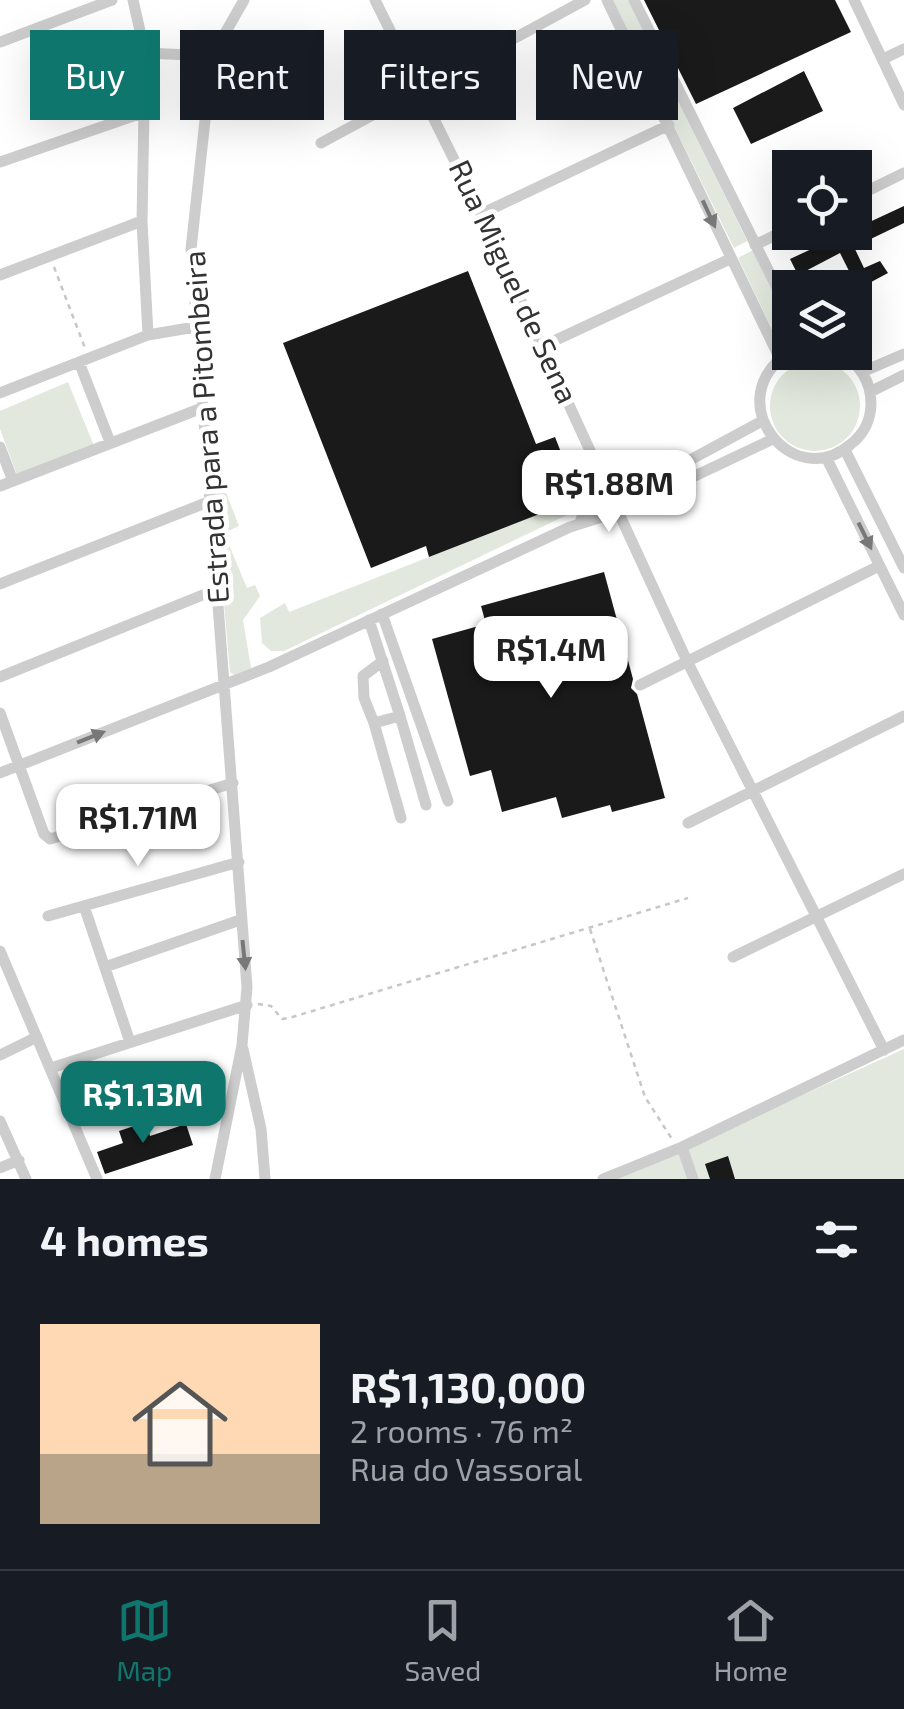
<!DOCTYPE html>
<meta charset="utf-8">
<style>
body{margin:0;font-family:"Exo 2",sans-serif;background:#20242c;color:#f1f3f6;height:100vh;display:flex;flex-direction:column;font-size:38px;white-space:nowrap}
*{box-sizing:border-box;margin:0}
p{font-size:32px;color:#9ea1a6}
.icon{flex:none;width:55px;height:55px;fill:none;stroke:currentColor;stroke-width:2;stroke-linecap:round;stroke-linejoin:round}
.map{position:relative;height:1179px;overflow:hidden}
.panel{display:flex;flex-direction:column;background:#171b24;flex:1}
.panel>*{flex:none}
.banner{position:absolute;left:30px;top:30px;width:845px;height:90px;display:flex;gap:20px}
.buttons{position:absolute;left:772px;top:150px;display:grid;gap:20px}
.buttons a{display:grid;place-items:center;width:100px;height:100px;border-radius:0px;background:#171b24;box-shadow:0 10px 40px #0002;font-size:50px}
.price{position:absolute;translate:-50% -85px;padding:0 22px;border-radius:20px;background:#fff;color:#222;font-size:32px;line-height:65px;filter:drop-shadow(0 2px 5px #0008)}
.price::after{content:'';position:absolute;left:50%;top:60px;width:30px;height:22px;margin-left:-15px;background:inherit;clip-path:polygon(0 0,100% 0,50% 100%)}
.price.selected{background:#0f766e;color:#fff}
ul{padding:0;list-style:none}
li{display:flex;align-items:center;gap:30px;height:250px;padding:0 40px}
li span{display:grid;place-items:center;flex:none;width:280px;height:200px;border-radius:0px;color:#555}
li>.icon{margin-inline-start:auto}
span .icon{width:120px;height:120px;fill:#fffc;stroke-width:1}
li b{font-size:42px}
h2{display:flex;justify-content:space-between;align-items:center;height:120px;padding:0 40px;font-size:42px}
.chip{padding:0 35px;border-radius:0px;background:#171b24;box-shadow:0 10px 40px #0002;font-size:35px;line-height:90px}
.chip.selected{background:#0f766e;color:#fff}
.menu{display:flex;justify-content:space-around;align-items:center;height:140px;border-top:2px solid #363941;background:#171b24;font-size:28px;color:#9ea1a6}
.menu a{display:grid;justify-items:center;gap:5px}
.menu .selected{color:#0f766e}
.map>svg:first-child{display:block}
.green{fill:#e2e8dd}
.building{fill:#1a1a1a}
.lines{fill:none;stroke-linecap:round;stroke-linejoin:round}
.path{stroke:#c7c7c7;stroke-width:2.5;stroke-dasharray:5 5;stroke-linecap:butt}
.minor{stroke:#cdcdcd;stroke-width:11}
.oneway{fill:#787878}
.labels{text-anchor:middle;stroke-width:10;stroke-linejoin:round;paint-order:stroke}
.street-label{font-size:30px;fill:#333;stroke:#fff}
</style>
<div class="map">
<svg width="904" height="1179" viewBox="0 0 904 1179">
<rect width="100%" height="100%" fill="#fff"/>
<!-- green -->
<path class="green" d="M612,0h17l118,241 -13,7z
M753,250l37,76v23l-7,3 -45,-94z
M770 406a45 45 0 1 1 90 0a45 45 0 1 1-90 0Z
M68,382l26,64 -77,29 -17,-46v-18z
M212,467h4l23,59 -15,7 23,55 8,-3 5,11 -17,24 8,48 -17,7 -4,-3z
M564,493l7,8 -2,13 -285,137h-13l-9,-8 -2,-25 25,-15 4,9 270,-106 -3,-10z
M904,1049v130h-287z"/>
<!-- building -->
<path class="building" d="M644,0h191l16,32 -155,72z
M804,71l19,40 -72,33 -18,-36z
M904,206v17l-50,24 10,21 16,-7 8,12 -28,15h-15l-4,-8 10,-5 -11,-22 -42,22 -8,-16z
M468,271l68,173 19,-7 20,51 -19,8 4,10 -131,51 -3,-11 -55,22 -88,-225z
M604,572l29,107 -2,9 6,6 28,104 -53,14 -2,-7 -48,13 -6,-21 -54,15 -11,-42 -21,6 -38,-137 54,-15 -5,-18z
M146,1122l4,14 36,-12 7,21 -88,29 -8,-22 26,-9 -4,-12z
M728,1156l7,23h-25l-5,-15z"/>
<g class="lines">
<!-- path -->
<path class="path" d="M54,267l31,81
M590,929l55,168 27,42
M258,1004l13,2 11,13 7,-1 399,-120"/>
<!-- minor -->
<path class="minor" d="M133,0l12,53 -3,168 6,114
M375,0l106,214 206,447 197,389
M607,0l173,359
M634,0l156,314
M854,0l50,105
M0,42l112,-42
M145,53l67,3
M883,59l21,-10
M321,143l264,-143
M0,162l142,-49
M855,197l49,-24
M481,214l188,-89
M755,245l35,-17
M0,275l142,-54
M543,346l187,-87
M790,352c-73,46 2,143 61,92 13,-10 20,-25 20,-41 0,-23 -12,-39 -31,-51
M79,362l31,80
M862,372l42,-18
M870,392l34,-17
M0,393l148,-58 47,-8
M0,447l13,34
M845,450l59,118
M826,457l78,158
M0,486l202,-78
M581,519l181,-98
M0,584l213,-84
M382,614l66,187
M369,620l31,96 -26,7 -10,-25 -1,-22 20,-15
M0,677l220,-89
M640,685l239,-119
M0,713l44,121 6,5 183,-56
M400,716l26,89
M374,723l27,95
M0,773l269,-106 301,-140 51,-16 152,-72
M688,823l216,-107
M84,906l46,136
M48,916l191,-54
M0,951l97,228
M733,957l171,-83
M105,967l135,-47
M243,1049l18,80 4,50
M0,1055l37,-18
M51,1068l196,-63
M0,1121l26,58
M682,1147l11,32
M0,1168l19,-8
M215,1179l27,-134 5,-58 -56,-738 21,-193 32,-56
M603,1179l79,-32 222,-107"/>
</g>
<!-- one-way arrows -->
<defs><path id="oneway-solid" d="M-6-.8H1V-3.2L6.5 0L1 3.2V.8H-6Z" transform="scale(2.5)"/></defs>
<g class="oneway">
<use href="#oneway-solid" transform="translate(709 214) rotate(65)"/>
<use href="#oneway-solid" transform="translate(865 536) rotate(64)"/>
<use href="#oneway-solid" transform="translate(91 737) rotate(-22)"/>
<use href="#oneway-solid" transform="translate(244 955) rotate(84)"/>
</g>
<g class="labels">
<!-- street labels -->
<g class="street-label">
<text transform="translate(513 282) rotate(65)" y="10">Rua Miguel de Sena</text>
<text transform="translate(207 427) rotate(-94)" y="10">Estrada para a Pitombeira</text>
</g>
</g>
</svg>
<div class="buttons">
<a><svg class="icon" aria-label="locate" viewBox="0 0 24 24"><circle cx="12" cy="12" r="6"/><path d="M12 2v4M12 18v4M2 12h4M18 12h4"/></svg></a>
<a><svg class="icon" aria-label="layers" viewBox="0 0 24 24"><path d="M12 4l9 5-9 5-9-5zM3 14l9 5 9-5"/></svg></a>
</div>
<b class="price" style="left:609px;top:535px">R$1.88M</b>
<b class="price" style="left:551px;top:701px">R$1.4M</b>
<b class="price" style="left:138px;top:869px">R$1.71M</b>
<b class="price selected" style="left:143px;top:1146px">R$1.13M</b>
<div class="banner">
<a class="chip selected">Buy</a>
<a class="chip">Rent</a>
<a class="chip">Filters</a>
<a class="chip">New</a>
</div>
</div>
<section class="panel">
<h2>4 homes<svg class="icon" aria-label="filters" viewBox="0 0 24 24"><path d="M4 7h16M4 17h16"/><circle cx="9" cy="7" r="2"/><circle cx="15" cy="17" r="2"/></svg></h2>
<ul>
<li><span style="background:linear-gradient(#ffd9b3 65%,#b9a48a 0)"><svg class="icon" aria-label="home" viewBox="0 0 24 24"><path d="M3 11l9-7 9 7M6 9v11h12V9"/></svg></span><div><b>R$1,130,000</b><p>2 rooms · 76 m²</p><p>Rua do Vassoral</p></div></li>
</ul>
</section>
<nav class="menu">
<a class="selected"><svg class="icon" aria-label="map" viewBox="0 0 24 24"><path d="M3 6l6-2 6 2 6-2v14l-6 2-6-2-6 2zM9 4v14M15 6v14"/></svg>Map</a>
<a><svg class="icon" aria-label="saved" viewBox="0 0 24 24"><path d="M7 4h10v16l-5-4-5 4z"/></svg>Saved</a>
<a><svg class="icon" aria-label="home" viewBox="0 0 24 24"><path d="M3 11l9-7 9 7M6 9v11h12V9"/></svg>Home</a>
</nav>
